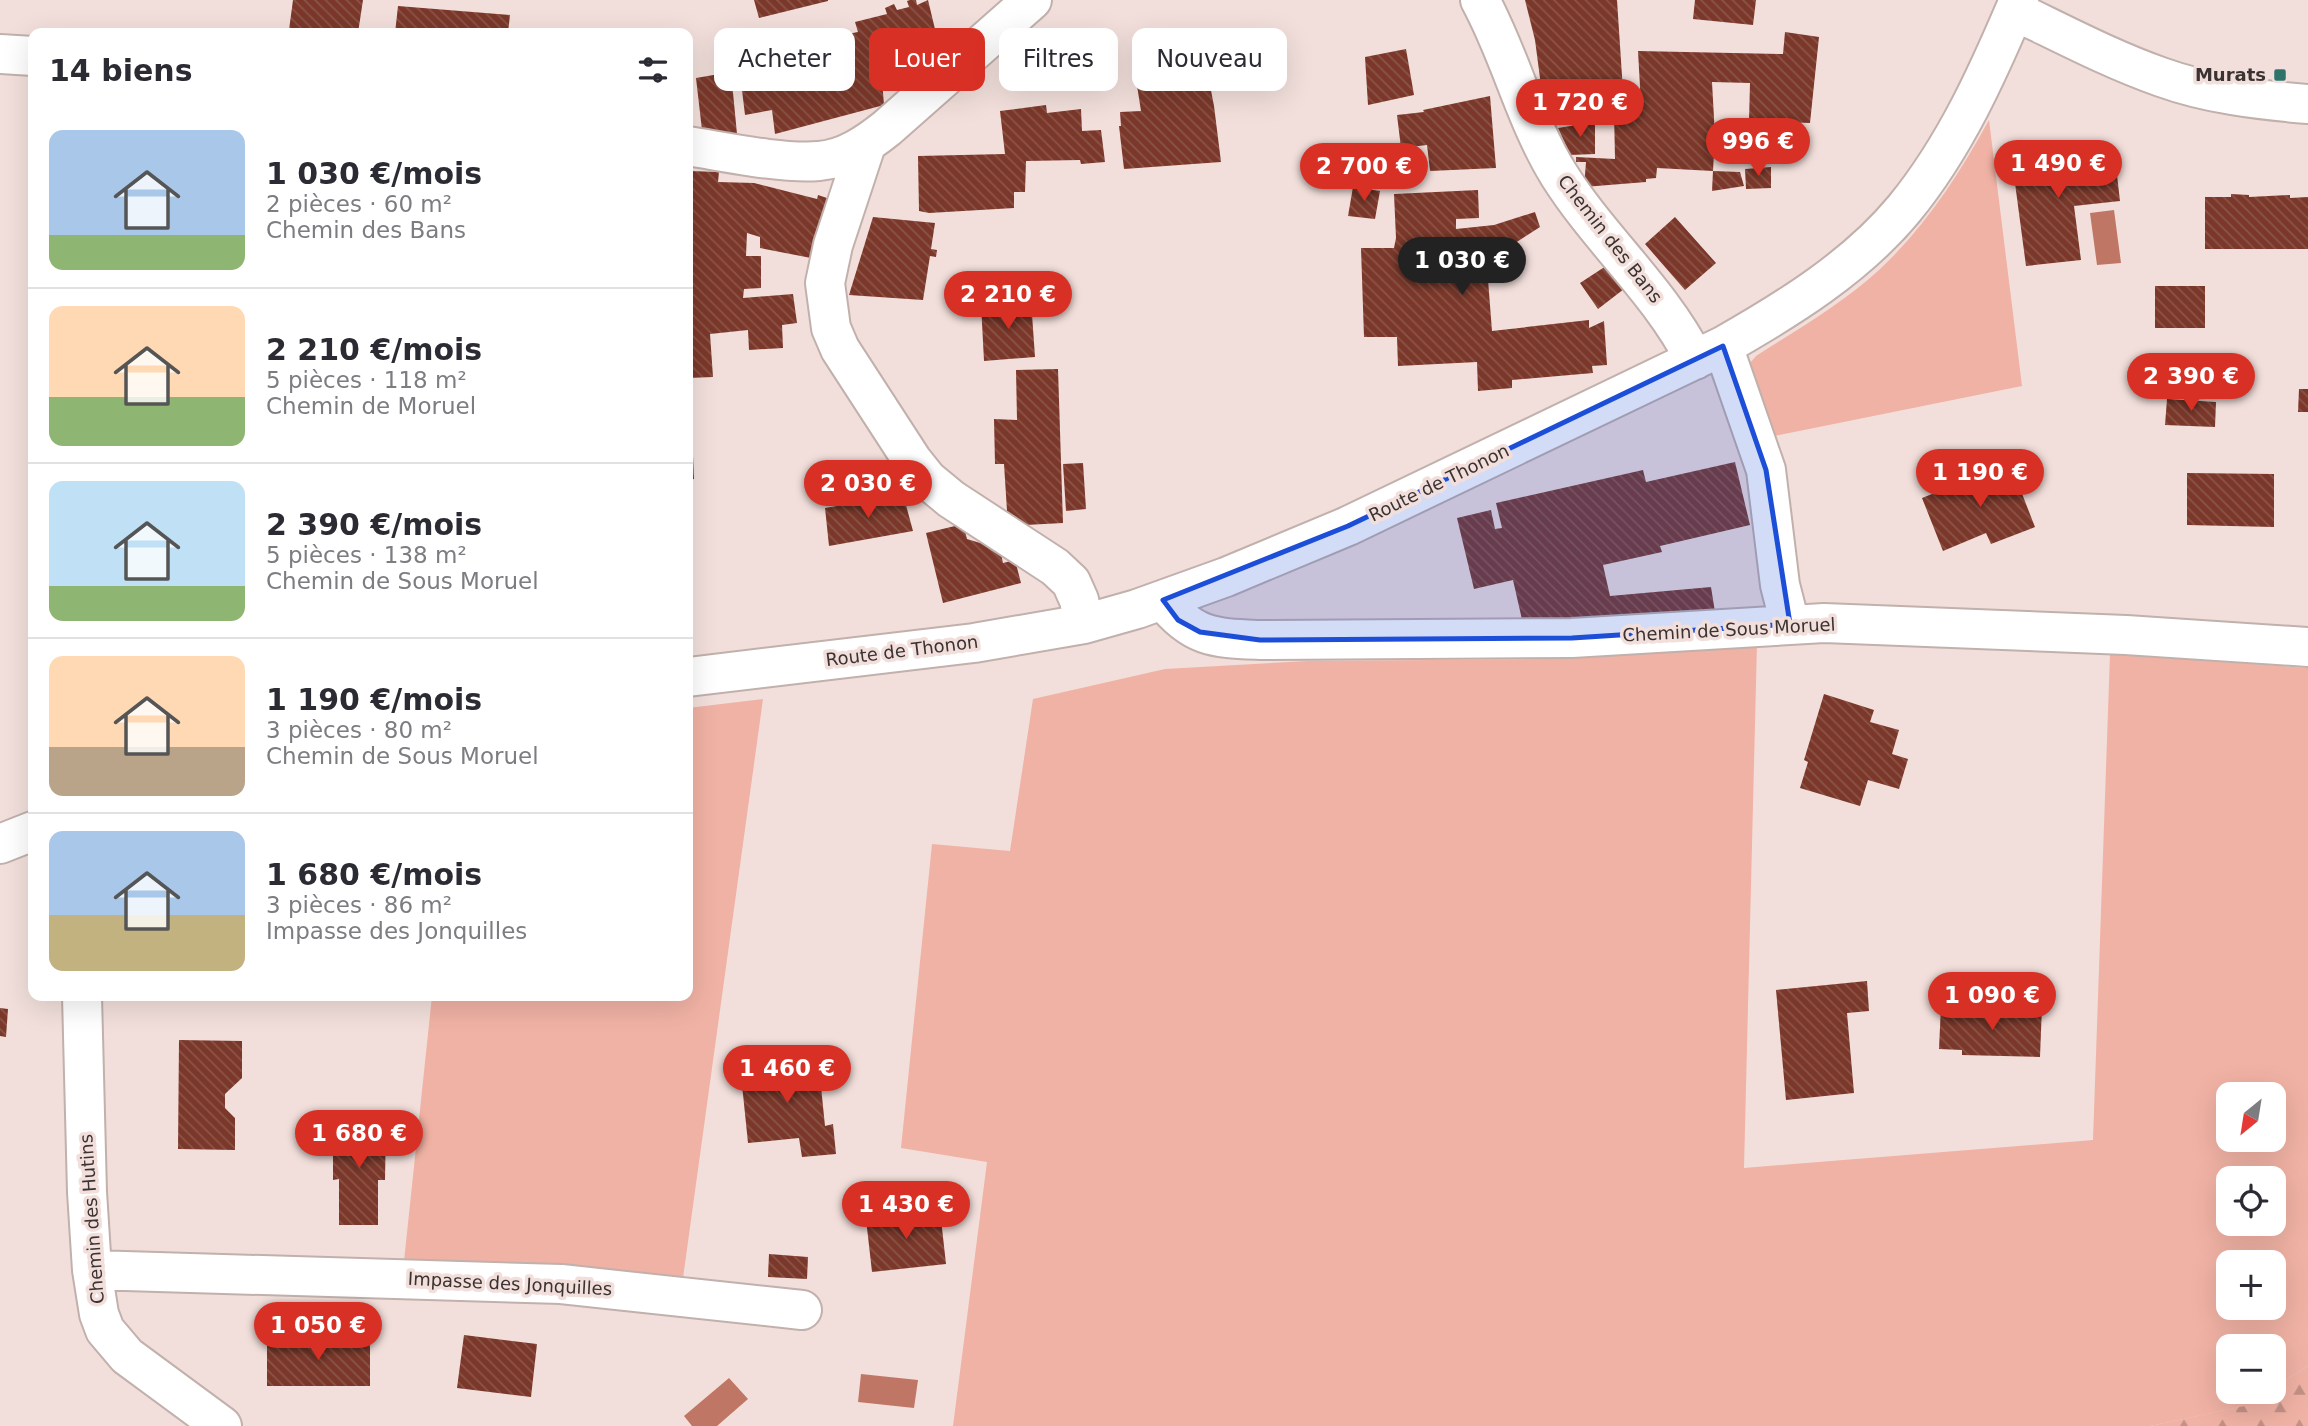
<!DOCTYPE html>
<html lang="fr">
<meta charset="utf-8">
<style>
body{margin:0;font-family:"DejaVu Sans",sans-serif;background:#f7f7f7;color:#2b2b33;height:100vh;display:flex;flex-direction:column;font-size:26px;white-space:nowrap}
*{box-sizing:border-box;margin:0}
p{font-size:23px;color:#7c7c81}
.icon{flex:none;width:38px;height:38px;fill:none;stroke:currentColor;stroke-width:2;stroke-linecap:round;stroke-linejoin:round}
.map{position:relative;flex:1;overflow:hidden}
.side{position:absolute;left:28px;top:28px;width:665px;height:973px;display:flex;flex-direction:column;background:#fff;border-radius:14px;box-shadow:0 7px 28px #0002}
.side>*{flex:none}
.banner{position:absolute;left:714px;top:28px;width:665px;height:63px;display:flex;gap:14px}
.needle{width:46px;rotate:210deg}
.controls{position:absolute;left:2216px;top:1082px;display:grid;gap:14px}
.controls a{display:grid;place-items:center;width:70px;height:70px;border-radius:14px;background:#fff;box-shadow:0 7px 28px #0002;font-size:35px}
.price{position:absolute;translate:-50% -60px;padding:0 16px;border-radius:24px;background:#d93025;color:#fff;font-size:23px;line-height:46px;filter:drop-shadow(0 2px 4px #0008)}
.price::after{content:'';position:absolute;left:50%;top:42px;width:21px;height:16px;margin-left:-10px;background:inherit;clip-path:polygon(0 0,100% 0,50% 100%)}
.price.current{background:#222;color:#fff}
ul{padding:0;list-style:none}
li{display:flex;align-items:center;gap:21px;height:175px;padding:0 21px}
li+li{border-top:2px solid #e1e1e2}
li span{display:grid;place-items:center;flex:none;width:196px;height:140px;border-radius:14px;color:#555}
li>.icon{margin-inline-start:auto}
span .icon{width:84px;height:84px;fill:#fffc;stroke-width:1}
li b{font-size:30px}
h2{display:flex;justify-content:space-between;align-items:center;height:84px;padding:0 21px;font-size:30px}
.chip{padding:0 24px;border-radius:14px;background:#fff;box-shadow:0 7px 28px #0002;font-size:24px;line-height:63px}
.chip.current{background:#d93025;color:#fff}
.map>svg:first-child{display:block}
.grass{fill:#f0b2a4;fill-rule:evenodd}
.forest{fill:url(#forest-firs)}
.water{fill:#c07665}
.building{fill:url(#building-back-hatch)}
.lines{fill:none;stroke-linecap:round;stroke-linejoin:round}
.minor-casing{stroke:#c1b0ab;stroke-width:42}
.minor{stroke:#fff;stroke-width:38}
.marked{fill:#1d4ed8;fill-opacity:0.2;stroke:#1d4ed8;stroke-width:5;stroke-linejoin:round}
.poi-dot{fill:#2e746b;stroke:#f2dfdb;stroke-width:2.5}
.labels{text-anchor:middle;stroke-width:7;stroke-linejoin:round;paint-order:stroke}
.poi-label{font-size:18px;font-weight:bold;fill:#3a3331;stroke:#f2dfdb;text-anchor:end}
.street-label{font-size:18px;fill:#3a3331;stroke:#f2dfdb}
</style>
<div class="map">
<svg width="2308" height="1426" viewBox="0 0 2308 1426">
<defs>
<pattern id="forest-firs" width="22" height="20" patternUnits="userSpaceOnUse" patternTransform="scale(1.75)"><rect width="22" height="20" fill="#f0b2a4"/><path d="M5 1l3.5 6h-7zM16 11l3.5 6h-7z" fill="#c39186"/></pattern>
<pattern id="building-back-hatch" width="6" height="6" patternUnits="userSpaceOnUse" patternTransform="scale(1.75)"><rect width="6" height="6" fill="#7b382a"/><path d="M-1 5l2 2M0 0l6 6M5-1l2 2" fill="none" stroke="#8a5448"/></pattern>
</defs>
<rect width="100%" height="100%" fill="#f2dfdb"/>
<!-- grass -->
<path class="grass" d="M1989,120l33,266 -253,51 -19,-65v-9l6,-7c42,-27 86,-52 123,-86 46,-43 80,-95 110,-150z
M1757,643l-13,525 349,-28 17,-486 198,14v698l-35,22v-42h-45v45h39l-22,15 -95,20h-1197l34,-264 -86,-14 31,-304 78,7 23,-152 132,-30 142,-8 237,-2zM2228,1094h45v45h-45zM2228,1178h45v45h-45zM2228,1262h45v45h-45z
M763,699l-80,579 -279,-17 28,-265h256v-288z"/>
<!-- forest -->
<path class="forest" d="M2308,1366v60h-158l94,-20 23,-15h6v-3z"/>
<!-- water -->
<path class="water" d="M2114,210l7,53 -24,2 -7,-52z
M861,1374l57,6 -4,28 -56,-6z
M729,1378l19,21 -31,27h-25l-8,-10z"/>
<!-- building -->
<path class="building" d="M293,0h70l-5,33h-45l-24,-3z
M754,0h74v1l-69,17z
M910,0h6l1,5 11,-5 13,54 -10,10 -49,16 2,25 -109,29 -3,-24 -27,5 -3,-25 27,-3 -2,-5 -33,4 -5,-32 36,-4 93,-18 -3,-10 32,-8 -2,-6 9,-4 3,6 12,-3 -2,-6z
M1525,0h92l6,91 -80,10 -8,-61z
M1695,0h61l-3,25 -60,-6z
M398,6l112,9 -2,18h-113z
M1785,32l34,5 -9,86 -61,-2 1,-38 -38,-1 3,54 -2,35 -56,-3 -1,10 -10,1v3l-62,5 2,-25h-10v-5l39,2 -1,-48 27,-6 -3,-54 145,3z
M1406,49l8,46 -46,10 -3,-48z
M1186,53l18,1 10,52 7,56 -97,7 -5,-43h2l-1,-14 21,-1 -8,-51z
M731,72l6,62 -35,-4 -6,-52z
M1490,96l6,72 -66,3 -3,-26 -26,3 -4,-33 27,-3 -1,-2z
M1046,105l1,8 34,-4 1,22 19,-1 4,32 -24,2 -1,-4 -54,1 -1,31h-11v16l-85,5 -10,-2 -1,-55 87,-2 -5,-43z
M1595,122v32l-25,1 -12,-27z
M2067,146l2,18 46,-6 5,43 -46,5 7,54 -55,6 -15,-113z
M1771,167v21l-25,1 -1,-20z
M690,171l29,1 -1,10 36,1 63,16 1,-4 12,4 -14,60 -56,-11v-11l-13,-4 -1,23h15v32l-17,1 -1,9 50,-4 4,29 -15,2 1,23 -34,2 -1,-20 -38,4 3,43 -25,1z
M1713,171l27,1 4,14 -32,5z
M1353,187l27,4 -5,28 -27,-3z
M1478,190l1,28 -23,1v10l38,-4 41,-13 5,15 -39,25 -15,2 6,77 97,-11v8l15,-7 3,44 -15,1 1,7 -81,7v8l-34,3 -1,-29 -79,4 -1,-29h-33l-3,-89h33l2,-10 -2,-44z
M2231,194l18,1v2l41,-2v3l18,-1v52h-103v-52h26z
M873,217l62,6 -4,26 6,1 -1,7 -6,-1 -7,44 -74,-5z
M1675,217l41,46 -31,27 -40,-46z
M1606,266l18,23 -26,20 -18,-26z
M2155,286h50v42h-50z
M1031,300l4,57 -51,4 -3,-57z
M1058,369l5,154 -55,3 -4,-62h-9l-1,-45 23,1 -1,-50z
M2299,389h9v23h-10z
M2167,399l49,3 -1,25 -50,-2z
M688,433h4l2,46 -6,1z
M1735,462l15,63 -90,21 2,6 -59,13 7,31 101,-9 4,25 -192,12 -10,-44 -39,9 -17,-71 34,-8 4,19 7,-1 -6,-25 147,-33 3,12z
M1083,463l3,46 -20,2 -3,-47z
M2010,463l25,64 -44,17 -5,-11 -43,18 -21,-53z
M2187,473l87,1v53l-87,-2z
M903,494l10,37 -84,15 -4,-38 36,-6v-3l4,-1v3z
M959,525l6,6 2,8 33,10 3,14 12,-3 6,23 -78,20 -17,-70z
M1824,694l50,16 -4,12 29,8 -7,24 16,5 -9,30 -31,-9 -8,26 -60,-18 8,-26 -4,-2z
M1867,981l2,30 -22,2 7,80 -68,7 -10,-110z
M1941,1005l24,1v4l52,2v-6h25l-2,51 -78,-2v-5l-23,-1z
M0,1008l8,1 -2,28 -6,-1z
M179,1040l63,1v37l-17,16v14l10,10v32l-57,-1z
M818,1057l7,69 8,-2 3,30 -34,3 -3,-19 -51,5 -8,-78z
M333,1121l53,1 -1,58h-7v45h-39v-46l-6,1z
M940,1210l6,54 -74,8 -6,-53z
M769,1254l39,3 -1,22 -39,-2z
M464,1335l73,9 -6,53 -74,-9z
M267,1339h103v47h-103z"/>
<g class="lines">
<!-- minor casing -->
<g class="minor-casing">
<path id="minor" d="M1480,0c31,57 45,120 79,175 41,65 101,116 136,185
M2015,11c48,23 95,48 146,66 47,17 97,23 147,27
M0,54l33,2
M866,145l-33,100 -8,38 6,45 9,21 72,111 16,20 23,19 104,68 16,15 8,18 5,24
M688,146c38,6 93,18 131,15 26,-2 48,-17 68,-33l145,-128
M1723,346l43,124 14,115 10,39
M1163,600c30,38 51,38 97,40l312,-2 252,-15 302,12 182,12
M688,677l286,-34 110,-19 53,-15 89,-32 122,-51 375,-180c65,-37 133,-79 181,-137 51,-62 84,-136 115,-209
M0,844l33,-13
M82,996l5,196 5,78 7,44 6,16 22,26 95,70
M92,1270l469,14 241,26"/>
</g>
<!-- minor -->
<use href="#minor" class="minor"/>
</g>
<!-- marked area -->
<path class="marked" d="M1723,346l43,124 24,154 -218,14 -312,2 -60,-8 -22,-12 -15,-20 185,-74z"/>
<!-- markers -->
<rect class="poi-dot" x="2273" y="68" width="14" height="14" rx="3.5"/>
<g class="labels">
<!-- poi labels -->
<g class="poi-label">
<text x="2266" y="81">Murats</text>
</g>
<!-- street labels -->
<g class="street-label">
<text transform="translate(1610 239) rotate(52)" y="6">Chemin des Bans</text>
<text transform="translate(1439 483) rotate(-26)" y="6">Route de Thonon</text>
<text transform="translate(1729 630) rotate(-3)" y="6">Chemin de Sous Moruel</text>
<text transform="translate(902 651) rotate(-7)" y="6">Route de Thonon</text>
<text transform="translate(92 1219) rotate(-94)" y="6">Chemin des Hutins</text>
<text transform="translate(510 1284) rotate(3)" y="6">Impasse des Jonquilles</text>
</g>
</g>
</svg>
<div class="controls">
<a><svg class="needle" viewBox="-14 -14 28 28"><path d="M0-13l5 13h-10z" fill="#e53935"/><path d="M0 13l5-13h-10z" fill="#7c7c81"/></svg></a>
<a><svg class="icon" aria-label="locate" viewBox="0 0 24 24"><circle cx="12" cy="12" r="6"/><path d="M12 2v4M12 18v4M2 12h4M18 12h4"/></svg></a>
<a>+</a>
<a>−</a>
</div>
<b class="price" style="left:1580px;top:139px">1 720 €</b>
<b class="price" style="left:1758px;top:178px">996 €</b>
<b class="price" style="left:2058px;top:200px">1 490 €</b>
<b class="price" style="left:1364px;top:203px">2 700 €</b>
<b class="price current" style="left:1462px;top:297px">1 030 €</b>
<b class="price" style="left:1008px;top:331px">2 210 €</b>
<b class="price" style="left:2191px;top:413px">2 390 €</b>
<b class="price" style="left:1980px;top:509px">1 190 €</b>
<b class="price" style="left:868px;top:520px">2 030 €</b>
<b class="price" style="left:1992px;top:1032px">1 090 €</b>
<b class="price" style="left:787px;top:1105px">1 460 €</b>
<b class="price" style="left:359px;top:1170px">1 680 €</b>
<b class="price" style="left:906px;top:1241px">1 430 €</b>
<b class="price" style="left:318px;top:1362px">1 050 €</b>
<div class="banner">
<a class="chip">Acheter</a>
<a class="chip current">Louer</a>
<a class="chip">Filtres</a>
<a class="chip">Nouveau</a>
</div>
<section class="side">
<h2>14 biens<svg class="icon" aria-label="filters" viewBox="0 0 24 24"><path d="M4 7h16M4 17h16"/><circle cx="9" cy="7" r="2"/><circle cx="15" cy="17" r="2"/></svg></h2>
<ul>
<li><span style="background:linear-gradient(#a9c7e8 75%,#8fb573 0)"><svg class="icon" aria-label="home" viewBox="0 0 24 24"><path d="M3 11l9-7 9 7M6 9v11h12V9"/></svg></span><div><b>1 030 €/mois</b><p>2 pièces · 60 m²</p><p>Chemin des Bans</p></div></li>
<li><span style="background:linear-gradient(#ffd9b3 65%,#8fb573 0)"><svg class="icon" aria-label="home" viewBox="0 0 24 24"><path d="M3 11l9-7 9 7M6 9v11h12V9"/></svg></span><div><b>2 210 €/mois</b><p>5 pièces · 118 m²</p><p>Chemin de Moruel</p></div></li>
<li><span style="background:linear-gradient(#bfe0f5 75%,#8fb573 0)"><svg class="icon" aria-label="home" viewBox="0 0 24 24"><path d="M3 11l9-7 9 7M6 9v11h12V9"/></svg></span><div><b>2 390 €/mois</b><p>5 pièces · 138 m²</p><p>Chemin de Sous Moruel</p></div></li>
<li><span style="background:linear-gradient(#ffd9b3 65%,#b9a48a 0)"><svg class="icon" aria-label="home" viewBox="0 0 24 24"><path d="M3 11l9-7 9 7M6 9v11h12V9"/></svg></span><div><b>1 190 €/mois</b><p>3 pièces · 80 m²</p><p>Chemin de Sous Moruel</p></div></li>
<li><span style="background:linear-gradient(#a9c7e8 60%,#c2b280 0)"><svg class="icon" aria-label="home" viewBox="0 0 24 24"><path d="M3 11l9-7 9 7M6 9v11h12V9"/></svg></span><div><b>1 680 €/mois</b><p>3 pièces · 86 m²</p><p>Impasse des Jonquilles</p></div></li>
</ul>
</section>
</div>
